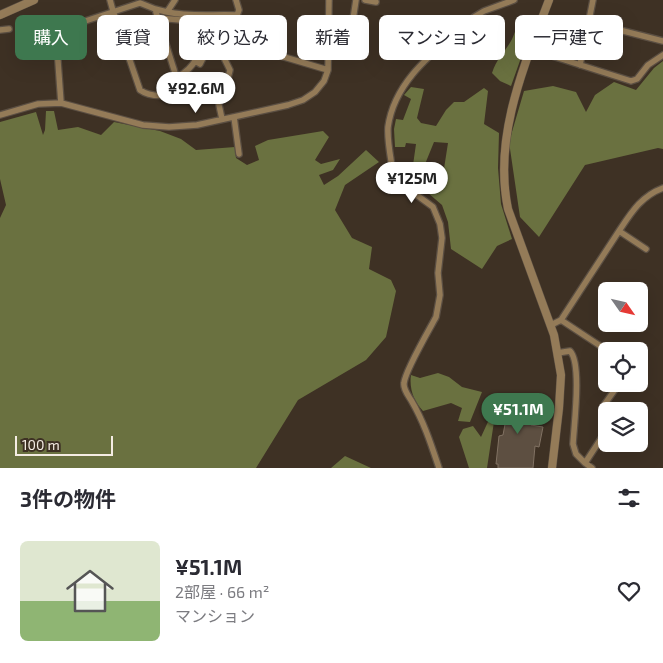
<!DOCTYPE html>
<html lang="ja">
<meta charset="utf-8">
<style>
body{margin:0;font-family:"Exo 2","Noto Sans JP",sans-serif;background:#f2f2f3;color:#2b2b33;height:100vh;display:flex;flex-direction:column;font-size:19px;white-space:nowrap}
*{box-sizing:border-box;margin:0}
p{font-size:16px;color:#7c7c81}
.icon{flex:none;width:28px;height:28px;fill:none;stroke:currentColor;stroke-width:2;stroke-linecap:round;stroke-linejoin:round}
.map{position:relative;height:468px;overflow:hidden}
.side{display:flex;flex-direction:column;background:#fff;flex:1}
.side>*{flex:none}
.guide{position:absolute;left:15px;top:15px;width:634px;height:45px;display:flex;gap:10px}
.needle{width:32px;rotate:124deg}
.fabs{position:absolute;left:598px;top:282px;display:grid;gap:10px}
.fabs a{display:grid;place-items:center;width:50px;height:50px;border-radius:8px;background:#fff;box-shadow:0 5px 20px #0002;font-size:25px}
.scale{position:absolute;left:15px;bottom:12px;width:98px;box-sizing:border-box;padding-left:5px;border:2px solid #f4ece3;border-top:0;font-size:14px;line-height:18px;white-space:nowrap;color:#f4ece3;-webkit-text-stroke:4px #3e3124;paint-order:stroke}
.price{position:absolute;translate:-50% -42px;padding:0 11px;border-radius:18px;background:#fff;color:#222;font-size:16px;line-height:32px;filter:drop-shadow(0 1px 2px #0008)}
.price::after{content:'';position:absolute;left:50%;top:30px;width:15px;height:11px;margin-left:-8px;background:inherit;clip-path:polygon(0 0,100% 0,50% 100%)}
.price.current{background:#3e784f;color:#fff}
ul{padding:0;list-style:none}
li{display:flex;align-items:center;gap:15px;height:125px;padding:0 20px}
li+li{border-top:1px solid #e1e1e2}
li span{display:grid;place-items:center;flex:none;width:140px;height:100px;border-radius:8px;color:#555}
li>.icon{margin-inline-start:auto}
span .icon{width:60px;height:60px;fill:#fffc;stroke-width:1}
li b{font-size:21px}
h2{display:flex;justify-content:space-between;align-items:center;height:60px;padding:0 20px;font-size:21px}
.chip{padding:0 18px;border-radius:8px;background:#fff;box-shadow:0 5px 20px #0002;font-size:18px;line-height:45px}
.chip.current{background:#3e784f;color:#fff}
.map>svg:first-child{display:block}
.forest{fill:#6a7140}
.building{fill:#5d4f41;stroke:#817263}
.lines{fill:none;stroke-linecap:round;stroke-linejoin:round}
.minor-casing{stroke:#5b4f43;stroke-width:8}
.tertiary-casing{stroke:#5b4f43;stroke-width:9}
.minor{stroke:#947b58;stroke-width:5.5}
.tertiary{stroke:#947b58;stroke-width:8}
</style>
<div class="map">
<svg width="663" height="468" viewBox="0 0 663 468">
<rect width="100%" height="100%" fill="#3e3124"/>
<!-- forest -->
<path class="forest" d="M521,23l11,4 -21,59 -11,-5 -8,-8c5,-15 12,-20 19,-32 4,-7 4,-13 10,-18z
M663,61v88l-5,-1 -73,17 -46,72 -19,-20 -11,-75 15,-51 29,-5 23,6 10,20 9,-17 19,-13 22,8 18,-22z
M411,87l13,2 -7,29 4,5 15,3 10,-16 8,-8h10l20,-14 4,3 -4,33 15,9 -1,35 3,36 11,35 -15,7 -15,23 -31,-20 -3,-27 -6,-17 -14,-12 15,-18 5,-32 -14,-1 -13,32 -21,-5 -1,-5 14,1 3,-21 -10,-1 -1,4h-10l-1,-18 2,-10 7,1 8,-21 -7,-4z
M46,111h8l4,19 20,-3 23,8 13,-13 46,9 21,8 15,11 39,-3 1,11 11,7 12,-5 -4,-14 13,-6 55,-9 6,6 -14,23 6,4 19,-5 -7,11 -14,5 5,10 14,-9 28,-26 13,12 -34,23 -10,25 17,28 20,9 -3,22 22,11 5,11 -10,46 -20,23 -68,40 -42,68h-256v-250l6,-13 -6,-26v-57l36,-10 7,23 2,-5z
M438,373l11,4 13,10 20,5 -12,30 -12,-1 4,-13 -11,-5 -28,8c-9,-9 -14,-22 -12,-36l9,3z
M492,413l3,2 -8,53h-18l-10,-31 4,-8 10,-3 8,11z
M345,456l26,12h-40z"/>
<!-- building -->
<path class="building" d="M504,394l19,2 -2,24 12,-15 9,7 -11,13 12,2 -4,20 -4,-1 -2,22h-35v-4h-2l3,-28 4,-1 3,-16 -4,-1z"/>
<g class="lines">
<!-- minor casing -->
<g class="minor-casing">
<path id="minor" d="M365,0l11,2
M155,9l12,3 8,-12
M167,12c23,5 46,2 70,3l2,-5 -3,-10
M158,18l34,3 14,-1 4,1c-7,22 -11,46 -33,56
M588,22l75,19
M352,26l4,-26
M0,30l9,-1
M230,41l98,29
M530,49l101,32 6,-2 11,-14 15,-10
M195,61l5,3 6,-12
M580,65l13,-65
M228,78l2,-8 -5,-10 12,-45
M61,103l-5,-69 2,-4 82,-27 15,6 26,83c-12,4 -30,6 -41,-2l-27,-79 -3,-11
M219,105l3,14
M0,115l38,-11 23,-1 82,22 26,2 28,-2 91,-20 15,-5 12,-8 9,-11 4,-11 1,-70
M234,117l5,37
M619,231c12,-18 22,-35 44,-43
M561,320l58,-89 27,18
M551,325l10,-5 47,31
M557,353l13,-2c12,12 4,74 3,93l3,10 9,9
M613,411l-9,-6 15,-21
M439,468c-8,-24 -15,-46 -28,-68 -3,-5 -8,-11 -7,-17 1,-12 25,-53 32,-66l4,-22 -2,-22 4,-35 -2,-14 -7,-17 -38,-28 -2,-6c-2,-14 -6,-32 -5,-46 7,-50 52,-79 86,-110l10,-6 30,-11
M592,468l-7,-5 21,-32"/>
</g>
<!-- tertiary casing -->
<g class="tertiary-casing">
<path id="tertiary" d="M549,0c-25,66 -56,137 -41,209l46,126 7,40 -2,33 -7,60
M0,15l34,-15"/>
</g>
<!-- minor -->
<use href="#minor" class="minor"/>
<!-- tertiary -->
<use href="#tertiary" class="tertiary"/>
</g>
</svg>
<div class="fabs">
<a><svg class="needle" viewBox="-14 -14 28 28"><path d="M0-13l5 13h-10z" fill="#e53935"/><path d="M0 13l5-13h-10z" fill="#7c7c81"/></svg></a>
<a><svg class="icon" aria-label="locate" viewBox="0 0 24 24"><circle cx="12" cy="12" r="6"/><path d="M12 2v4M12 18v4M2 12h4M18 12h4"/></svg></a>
<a><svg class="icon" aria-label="layers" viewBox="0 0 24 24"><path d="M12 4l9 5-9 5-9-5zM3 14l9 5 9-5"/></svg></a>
</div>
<div class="scale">100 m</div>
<b class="price" style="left:196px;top:114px">¥92.6M</b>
<b class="price" style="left:412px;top:204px">¥125M</b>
<b class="price current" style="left:518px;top:435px">¥51.1M</b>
<div class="guide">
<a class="chip current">購入</a>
<a class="chip">賃貸</a>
<a class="chip">絞り込み</a>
<a class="chip">新着</a>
<a class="chip">マンション</a>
<a class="chip">一戸建て</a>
</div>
</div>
<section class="side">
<h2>3件の物件<svg class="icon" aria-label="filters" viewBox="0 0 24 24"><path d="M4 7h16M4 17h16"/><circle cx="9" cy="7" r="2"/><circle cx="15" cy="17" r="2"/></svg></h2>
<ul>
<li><span style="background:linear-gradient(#dfe7d0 60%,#8fb573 0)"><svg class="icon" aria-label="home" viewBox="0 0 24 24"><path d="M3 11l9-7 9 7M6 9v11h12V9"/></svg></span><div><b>¥51.1M</b><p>2部屋 · 66 m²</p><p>マンション</p></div><svg class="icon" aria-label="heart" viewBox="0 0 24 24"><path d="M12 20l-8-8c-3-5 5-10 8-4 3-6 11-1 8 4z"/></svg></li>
</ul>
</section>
